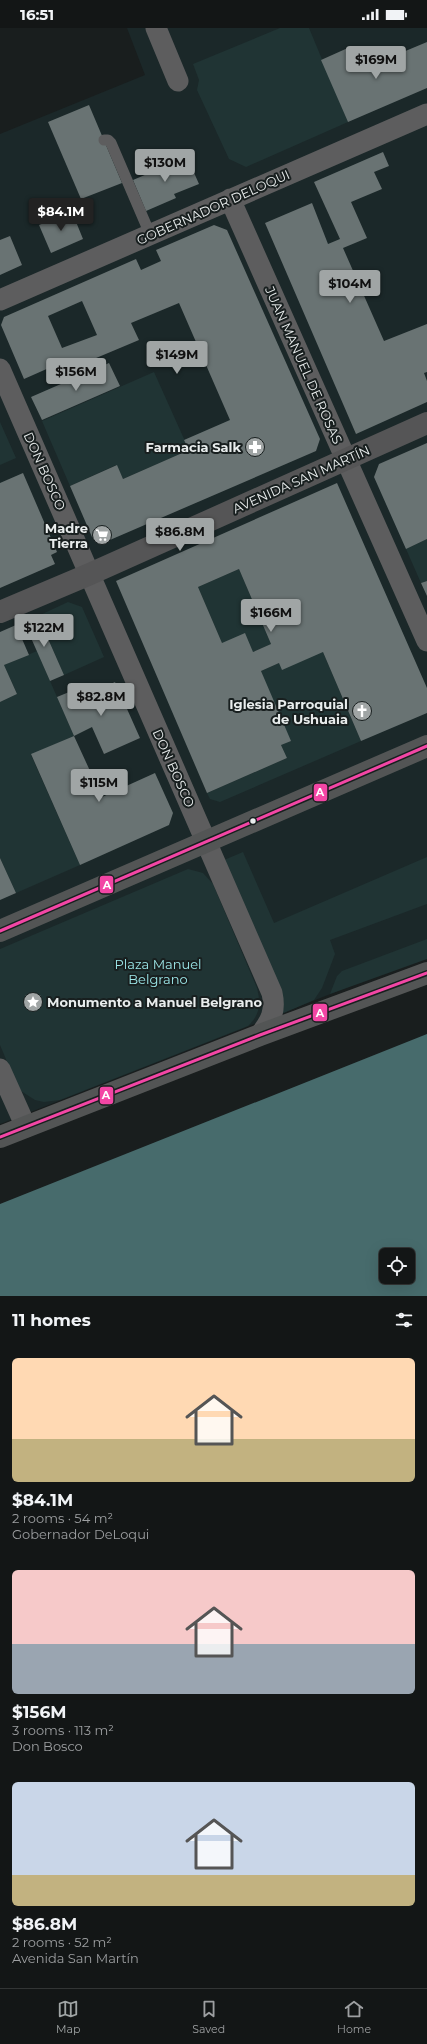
<!DOCTYPE html>
<meta charset="utf-8">
<style>
body{margin:0;font-family:Montserrat,sans-serif;background:#1c1f1f;color:#f1f3f6;height:100vh;display:flex;flex-direction:column;font-size:15px;white-space:nowrap}
*{box-sizing:border-box;margin:0}
p{font-size:13px;color:#9d9fa1}
.icon{flex:none;width:22px;height:22px;fill:none;stroke:currentColor;stroke-width:2;stroke-linecap:round;stroke-linejoin:round}
.map{position:relative;height:1268px;overflow:hidden}
.drawer{display:flex;flex-direction:column;background:#131616;flex:1}
.drawer>*{flex:none}
.controls{position:absolute;left:379px;top:1220px;display:grid;gap:8px}
.controls a{display:grid;place-items:center;width:36px;height:36px;border-radius:6px;background:#131616;box-shadow:0 4px 16px #0002,0 0 0 1px #323535;font-size:20px}
.price{position:absolute;translate:-50% -34px;padding:0 9px;border-radius:4px;background:#a0a5a5;color:#111;font-size:13px;line-height:26px;filter:drop-shadow(0 1px 2px #0008)}
.price::after{content:'';position:absolute;left:50%;top:24px;width:12px;height:9px;margin-left:-6px;background:inherit;clip-path:polygon(0 0,100% 0,50% 100%)}
.price.current{background:#222;color:#fff}
ul{padding:0;list-style:none}
li{display:grid;align-content:center;gap:8px;height:212px;padding:0 12px}
li span{display:grid;place-items:center;height:124px;border-radius:6px;color:#555}
li>.icon{margin-inline-start:auto}
span .icon{width:72px;height:72px;fill:#fffc;stroke-width:1}
li b{font-size:17px}
h2{display:flex;justify-content:space-between;align-items:center;height:48px;padding:0 12px;font-size:17px}
.status{display:flex;justify-content:space-between;align-items:center;height:28px;padding:0 20px;background:#131616;direction:ltr}
.status svg{height:11px;fill:currentColor}
.menu{display:flex;justify-content:space-around;align-items:center;height:56px;border-top:1px solid #323535;background:#131616;font-size:11px;color:#9d9fa1}
.menu a{display:grid;justify-items:center;gap:2px}
.menu .current{color:#a0a5a5}
.map>svg:first-child{display:block}
.built{fill:#1b2829}
.green{fill:#203434}
.water{fill:#476b6c;fill-rule:evenodd}
.building{fill:#697373;fill-rule:evenodd}
.lines{fill:none;stroke-linecap:round;stroke-linejoin:round}
.lane{stroke:#5d5d5e;stroke-width:11}
.street{stroke:#5d5d5e;stroke-width:21}
.secondary{stroke:#555556;stroke-width:22}
.primary{stroke:#535555;stroke-width:22}
.bus-1-casing{stroke:#181f1f;stroke-width:6}
.bus-1{stroke:#f346a5;stroke-width:3}
.bus-dot{fill:#e9eded;stroke:#181f1f;stroke-width:1.5}
.labels{text-anchor:middle;stroke-width:4;stroke-linejoin:round;paint-order:stroke}
.street-label{font-size:13px;fill:#e9eded;stroke:#181f1f}
.poi-label{font-size:13px;font-weight:bold;fill:#e9eded;stroke:#181f1f;text-anchor:end}
.park-label{font-size:13px;fill:#9de8ea;stroke:#181f1f}
.line-badge{stroke:#181f1f;stroke-width:1.5}
.badge-label{font-size:11px;text-anchor:middle;font-weight:bold;fill:#fff}
</style>
<div class="status"><b>16:51</b><svg viewBox="0 0 49 12"><path d="M0 12V9h3v3zM5 12V6h3v6zM10 12V3h3v9zM15 12V0h3v12zM26 1h20v11H26zM47 4h2v5h-2z"/></svg></div>
<div class="map">
<svg width="427" height="1268" viewBox="0 0 427 1268">
<rect width="100%" height="100%" fill="#191e1e"/>
<!-- built -->
<path class="built" d="M127,0h300v928l-427,168v-990l145,-59z"/>
<!-- green -->
<path class="green" d="M280,0h29l39,94 -102,45 -17,-8 -32,-69 2,-10 -6,-16z
M154,344l35,78 -66,29 -7,-14 -46,21 -28,-65z
M0,394l16,36 -16,7z
M427,511v42l-6,2 -15,-34z
M239,541l32,75 -18,8 -31,-9 -24,-56z
M68,574l14,5 22,50 -40,18 -26,-59z
M37,623l37,85 -43,19 49,110 -64,28 -16,-35v-156l17,-8 -13,-29z
M323,624l38,89 -141,61 -10,-3 -3,-6 80,-35 -6,-13 -20,-74 18,-8z
M243,824l31,71 153,-66v47l-97,36 5,14 -13,34 -8,12 -35,15 -55,-155z
M188,841l15,4 10,11 44,104c4,16 3,27 -9,38l-188,74 -16,2 -9,-2 -14,-9 -5,-8 -16,-38v-96z
M427,911v20l-97,35 7,-18 5,-5z"/>
<!-- water -->
<path class="water" d="M427,1006v262h-427v-92zM386,1227h22v22h-22z"/>
<!-- building -->
<path class="building" d="M427,14v46l-79,34 -27,-62 29,-13 10,23z
M89,77l33,78 -41,16 -33,-77z
M383,124l6,14 -15,6 8,17 -31,13 16,36 -24,10 41,93 43,-17v48l-3,1 3,8v21l-71,32 -91,-211 47,-20 16,41 12,-5 -26,-57z
M187,129l12,27 -25,10 2,4 -30,13 -13,-31z
M72,184l11,27 -32,14 -12,-28z
M214,197l13,5 93,209 -4,12 -213,92 -11,-6 -22,-51 47,-21 6,14 66,-29 -5,-10 46,-20 -51,-117 -48,20 8,17 -69,29 -3,-9 -43,19 -23,-54 3,-8 132,-58 5,11 20,-9 -5,-11zM82,273l15,34 -35,13 -14,-32z
M10,208l12,29 -22,10v-35z
M109,335l11,23 -78,34 -11,-23z
M427,415v96l-21,10 -32,-72 5,-13z
M23,445l34,79 -6,3 4,9 -55,24v-105z
M337,455l90,205v25l-66,28 -38,-89 -41,18 -3,-7 -18,8 30,70 -10,4 6,13 -80,35 -91,-212zM239,541l32,75 -18,8 -8,-19 -23,10 -24,-56z
M427,553v15l-6,-13z
M38,588l26,59 -14,6 -26,-59z
M16,597l13,30 -25,10 13,29 -17,8v-70z
M115,654l25,56 -36,16 -12,-27 -18,9 -17,-39 17,-7 4,9z
M74,708l28,61 53,-24 18,40 -4,12 -89,40 -49,-111z
M0,830l16,35 -16,7z"/>
<g class="lines">
<!-- lane -->
<path class="lane" d="M104,112h4l3,3 39,91"/>
<!-- street -->
<path class="street" d="M156,0l22,53
M230,171l197,442
M0,272l427,-186
M0,341l272,624c4,18 -1,28 -12,42
M0,1041l26,58"/>
<!-- secondary -->
<path class="secondary" d="M0,584l90,-38 337,-151"/>
<!-- primary -->
<path class="primary" d="M0,903l427,-185
M0,1109l260,-102 167,-62"/>
<!-- bus-1 casing -->
<g class="bus-1-casing">
<path id="bus-1" d="M0,903l427,-185
M0,1109l260,-102 167,-62"/>
</g>
<!-- bus-1 -->
<use href="#bus-1" class="bus-1"/>
</g>
<!-- icons -->
<defs>
<g id="pharmacy-disc" transform="scale(1)"><circle r="9.5" fill="#a0a5a5" stroke="#181f1f"/><path d="M-2-6h4v4h4v4h-4v4h-4v-4h-4v-4h4Z" fill="#fff"/></g>
<g id="supermarket-disc" transform="scale(1)"><circle r="9.5" fill="#a0a5a5" stroke="#181f1f"/><path d="M-6-5.5h2.5l.6 2H6L4.5 2H-2.5L-4.4-4H-6ZM-1.5 3.2a1.3 1.3 0 1 0 .1 0ZM3 3.2a1.3 1.3 0 1 0 .1 0Z" fill="#fff"/></g>
<g id="church-disc" transform="scale(1)"><circle r="9.5" fill="#a0a5a5" stroke="#181f1f"/><path d="M-1.2-6h2.4v3.5h3.3v2.4h-3.3V6h-2.4V-.1h-3.3v-2.4h3.3Z" fill="#fff"/></g>
<g id="sight-disc" transform="scale(1)"><circle r="9.5" fill="#a0a5a5" stroke="#181f1f"/><path d="M0-6L1.8-2.2L6-1.7L2.9 1.2L3.7 5.4L0 3.3L-3.7 5.4L-2.9 1.2L-6-1.7L-1.8-2.2Z" fill="#fff"/></g>
</defs>
<g fill-rule="evenodd">
<use href="#pharmacy-disc" x="255" y="419"/>
<use href="#supermarket-disc" x="102" y="507"/>
<use href="#church-disc" x="362" y="683"/>
<use href="#sight-disc" x="33" y="974"/>
</g>
<!-- markers -->
<circle class="bus-dot" cx="253" cy="793" r="3.5"/>
<g class="labels">
<!-- street labels -->
<g class="street-label">
<text transform="translate(213 179) rotate(-24)" y="5">GOBERNADOR DELOQUI</text>
<text transform="translate(304 337) rotate(66)" y="5">JUAN MANUEL DE ROSAS</text>
<text transform="translate(45 443) rotate(66)" y="5">DON BOSCO</text>
<text transform="translate(301 451) rotate(-24)" y="5">AVENIDA SAN MARTÍN</text>
<text transform="translate(174 740) rotate(66)" y="5">DON BOSCO</text>
</g>
<!-- poi labels -->
<g class="poi-label">
<text x="241" y="424">Farmacia Salk</text>
<text x="88" y="505">Madre<tspan x="88" dy="15">Tierra</tspan></text>
<text x="348" y="681">Iglesia Parroquial<tspan x="348" dy="15">de Ushuaia</tspan></text>
<text x="47" y="979" text-anchor="start">Monumento a Manuel Belgrano</text>
</g>
<!-- park labels -->
<g class="park-label">
<text x="158" y="941">Plaza Manuel<tspan x="158" dy="15">Belgrano</tspan></text>
</g>
</g>
<g class="line-badge">
<rect x="313" y="755" width="15" height="19" rx="4" fill="#f346a5"/>
<rect x="99" y="847" width="15" height="19" rx="4" fill="#f346a5"/>
<rect x="312" y="975" width="16" height="19" rx="4" fill="#f346a5"/>
<rect x="99" y="1058" width="15" height="19" rx="4" fill="#f346a5"/>
</g>
<g class="badge-label">
<text x="320" y="768">A</text>
<text x="107" y="861">A</text>
<text x="320" y="989">A</text>
<text x="106" y="1071">A</text>
</g>
</svg>
<div class="controls">
<a><svg class="icon" aria-label="locate" viewBox="0 0 24 24"><circle cx="12" cy="12" r="6"/><path d="M12 2v4M12 18v4M2 12h4M18 12h4"/></svg></a>
</div>
<b class="price" style="left:376px;top:52px">$169M</b>
<b class="price" style="left:165px;top:155px">$130M</b>
<b class="price current" style="left:61px;top:204px">$84.1M</b>
<b class="price" style="left:350px;top:276px">$104M</b>
<b class="price" style="left:177px;top:347px">$149M</b>
<b class="price" style="left:76px;top:364px">$156M</b>
<b class="price" style="left:180px;top:524px">$86.8M</b>
<b class="price" style="left:271px;top:605px">$166M</b>
<b class="price" style="left:44px;top:620px">$122M</b>
<b class="price" style="left:101px;top:689px">$82.8M</b>
<b class="price" style="left:99px;top:775px">$115M</b>
</div>
<section class="drawer">
<h2>11 homes<svg class="icon" aria-label="filters" viewBox="0 0 24 24"><path d="M4 7h16M4 17h16"/><circle cx="9" cy="7" r="2"/><circle cx="15" cy="17" r="2"/></svg></h2>
<ul>
<li><span style="background:linear-gradient(#ffd9b3 65%,#c2b280 0)"><svg class="icon" aria-label="home" viewBox="0 0 24 24"><path d="M3 11l9-7 9 7M6 9v11h12V9"/></svg></span><div><b>$84.1M</b><p>2 rooms · 54 m²</p><p>Gobernador DeLoqui</p></div></li>
<li><span style="background:linear-gradient(#f6c9c9 60%,#9aa5b1 0)"><svg class="icon" aria-label="home" viewBox="0 0 24 24"><path d="M3 11l9-7 9 7M6 9v11h12V9"/></svg></span><div><b>$156M</b><p>3 rooms · 113 m²</p><p>Don Bosco</p></div></li>
<li><span style="background:linear-gradient(#c9d6e8 75%,#c2b280 0)"><svg class="icon" aria-label="home" viewBox="0 0 24 24"><path d="M3 11l9-7 9 7M6 9v11h12V9"/></svg></span><div><b>$86.8M</b><p>2 rooms · 52 m²</p><p>Avenida San Martín</p></div></li>
</ul>
</section>
<nav class="menu">
<a class="current"><svg class="icon" aria-label="map" viewBox="0 0 24 24"><path d="M3 6l6-2 6 2 6-2v14l-6 2-6-2-6 2zM9 4v14M15 6v14"/></svg>Map</a>
<a><svg class="icon" aria-label="saved" viewBox="0 0 24 24"><path d="M7 4h10v16l-5-4-5 4z"/></svg>Saved</a>
<a><svg class="icon" aria-label="home" viewBox="0 0 24 24"><path d="M3 11l9-7 9 7M6 9v11h12V9"/></svg>Home</a>
</nav>
